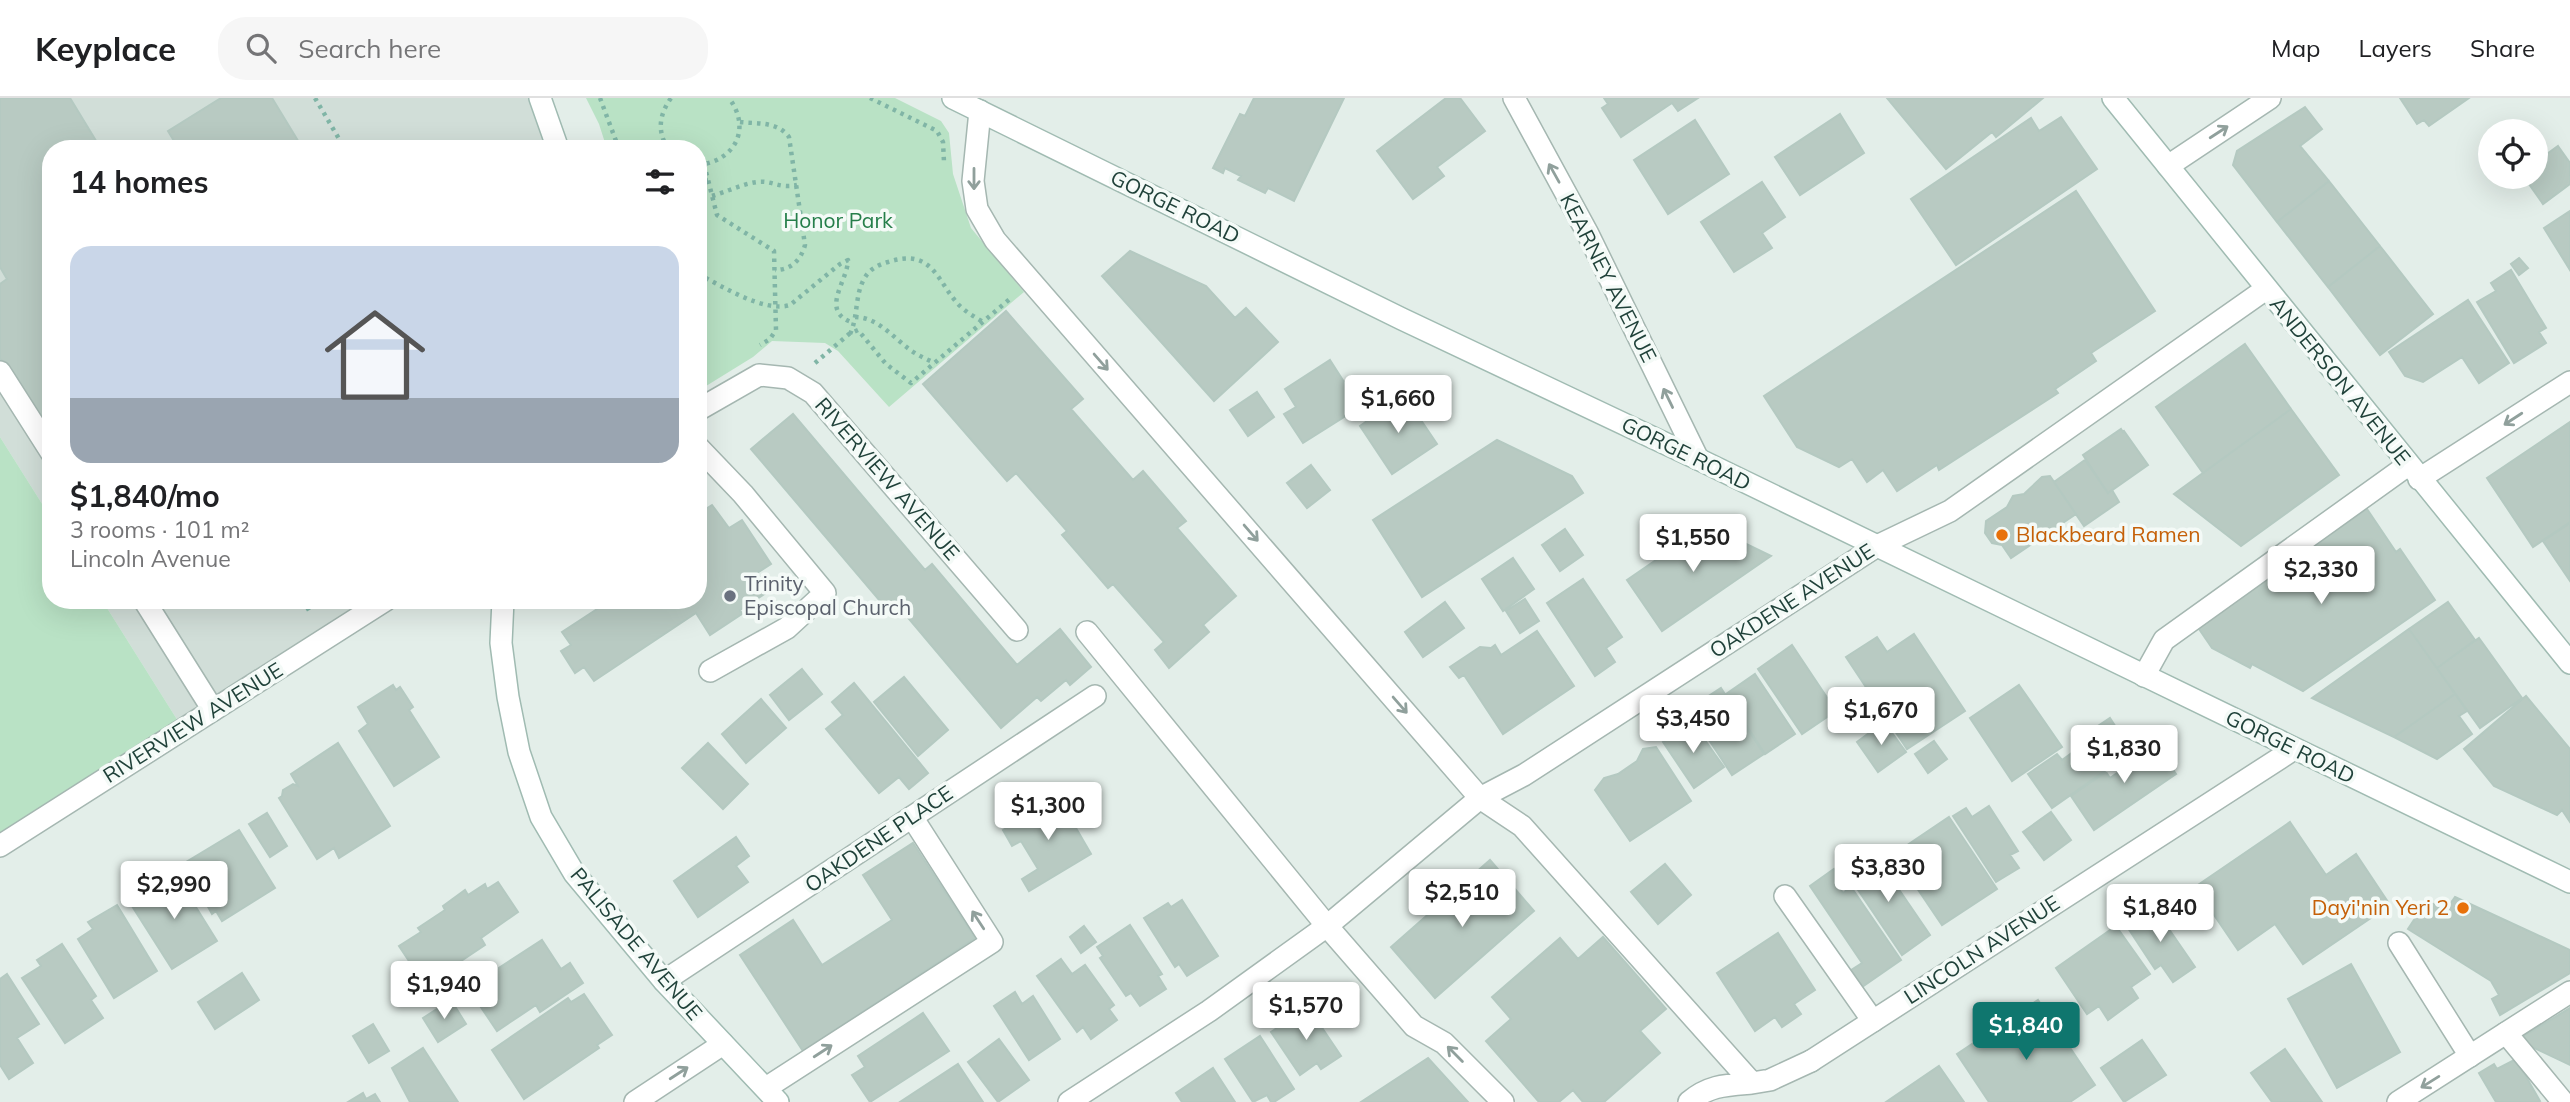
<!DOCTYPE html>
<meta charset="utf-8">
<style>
body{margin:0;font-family:Mulish,sans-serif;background:#f6f6f6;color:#202124;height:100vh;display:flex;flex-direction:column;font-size:26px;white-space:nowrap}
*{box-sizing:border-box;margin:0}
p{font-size:23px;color:#757577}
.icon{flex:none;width:38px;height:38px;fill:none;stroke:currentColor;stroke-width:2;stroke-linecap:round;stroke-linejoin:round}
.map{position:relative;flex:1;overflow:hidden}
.panel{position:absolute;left:42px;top:42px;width:665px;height:469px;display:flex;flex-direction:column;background:#fff;border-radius:28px;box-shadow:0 7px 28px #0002}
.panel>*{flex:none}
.buttons{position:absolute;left:2478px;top:21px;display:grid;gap:14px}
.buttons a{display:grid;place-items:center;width:70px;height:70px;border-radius:50%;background:#fff;box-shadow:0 7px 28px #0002;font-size:35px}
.price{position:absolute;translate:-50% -60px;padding:0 16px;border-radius:7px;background:#fff;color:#222;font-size:23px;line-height:46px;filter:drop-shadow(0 2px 4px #0008)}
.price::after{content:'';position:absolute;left:50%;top:42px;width:21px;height:16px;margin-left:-10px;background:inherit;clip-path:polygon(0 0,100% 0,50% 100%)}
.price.active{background:#0f766e;color:#fff}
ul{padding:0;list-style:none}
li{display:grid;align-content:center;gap:14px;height:371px;padding:0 28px}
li+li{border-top:2px solid #e0e0e0}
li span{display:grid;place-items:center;height:217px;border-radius:21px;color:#555}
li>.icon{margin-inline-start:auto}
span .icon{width:126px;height:126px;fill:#fffc;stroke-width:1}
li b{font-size:30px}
h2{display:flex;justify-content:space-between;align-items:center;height:84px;padding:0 28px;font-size:30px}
header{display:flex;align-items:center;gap:42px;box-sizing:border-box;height:98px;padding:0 35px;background:#fff;border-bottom:2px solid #e0e0e0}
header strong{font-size:33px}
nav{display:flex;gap:38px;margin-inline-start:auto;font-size:24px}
.search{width:490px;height:63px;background:#f6f6f6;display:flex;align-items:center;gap:18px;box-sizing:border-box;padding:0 24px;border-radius:28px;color:#757577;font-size:26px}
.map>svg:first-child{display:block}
.built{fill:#d1ded8}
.green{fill:#b9e2c5}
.building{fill:#b8cac2;stroke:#b4c9c1;stroke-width:2}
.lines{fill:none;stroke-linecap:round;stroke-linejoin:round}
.service-casing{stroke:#a5b7b1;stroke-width:24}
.minor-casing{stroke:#a5b7b1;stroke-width:24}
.secondary-casing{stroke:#a0bbb2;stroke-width:24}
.path{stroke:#80b5a6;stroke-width:4.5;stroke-dasharray:3.5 5;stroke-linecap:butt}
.service{stroke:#fff;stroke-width:21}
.minor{stroke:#fff;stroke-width:21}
.secondary{stroke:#fff;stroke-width:21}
.oneway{stroke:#90a09c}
.food-dot{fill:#e8710a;stroke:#f4faf7;stroke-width:2.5}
.worship-dot{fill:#6b7280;stroke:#f4faf7;stroke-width:2.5}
.labels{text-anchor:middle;stroke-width:7;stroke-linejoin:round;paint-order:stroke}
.street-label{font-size:21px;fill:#20423a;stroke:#f4faf7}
.park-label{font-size:21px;fill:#257e4a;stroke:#f4faf7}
.food-label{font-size:21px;fill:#c56008;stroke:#f4faf7;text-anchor:start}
.worship-label{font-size:21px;fill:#5b616d;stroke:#f4faf7;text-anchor:start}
</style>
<header>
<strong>Keyplace</strong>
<div class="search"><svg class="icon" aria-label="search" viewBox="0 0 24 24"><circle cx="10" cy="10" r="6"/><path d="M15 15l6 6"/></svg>Search here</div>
<nav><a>Map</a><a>Layers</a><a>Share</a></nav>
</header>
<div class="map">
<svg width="2570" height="1004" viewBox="0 0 2570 1004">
<rect width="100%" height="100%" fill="#e3eee9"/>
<!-- built -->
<path class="built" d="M0,0h540l18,51h-507v369l-51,-81z
M102,502h284l-203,129z"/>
<!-- green -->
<path class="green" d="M586,0h309l46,23 8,12 4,41 18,54 53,64 -135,115 -51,-56 -13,-8 -53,-2 -19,16 -55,34v-242h-91l-8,-25z
M0,339l51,81v82h51l81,129 -183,117z"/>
<!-- building -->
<path class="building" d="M0,0h70l31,51h-50v291l-51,-82v-74l7,-5 -7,-12z
M221,0h51l31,51h-124l-11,-18z
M1254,0h90l-50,103 -26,-13 -3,5 -27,-13 3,-4 -16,-8 -2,5 -10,-5 27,-54 5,2z
M1446,0h14l25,33 -48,36 7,9 -31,23 -36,-48z
M1604,0h94l-20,13 -6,-8 -51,34 -19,-29 6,-4z
M1887,0h156l-47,39 -4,-5 -46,37z
M2400,0h69l-40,28 -5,-6 -7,4z
M2305,9l17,22 -22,17 29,35 -52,41 -44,-57 4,-14z
M1840,16l24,39 -64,42 -25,-38z
M2061,19l36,52 -141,96 -45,-66 120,-81 8,13z
M1695,22l34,54 -61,40 -34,-54z
M2558,48l12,17v21l-27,20 -19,-27h12v-15z
M2329,83l51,65 -52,41 -51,-65z
M1762,84l23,35 -23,16 10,15 -38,24 -33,-50z
M2076,93l79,120 -64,42 5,8 -41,28 3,4 -119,77 -2,-5 -40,26 -14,-21 -16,12 -15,-23 -13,8 -42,-20 -33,-51z
M2570,113v59l-26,-42z
M2380,148l53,68 -53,41 -52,-68z
M1130,153l76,35 29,32 11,-10 32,34 -64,59 -112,-125z
M2519,160l9,10 -9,7 -8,-11z
M2511,172l35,58 -7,4 7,11 -32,20 -37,-61 19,-11 -5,-8z
M2468,202l41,63 -30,20 -17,-26 -39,25 -18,-6 -16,-24z
M1006,213l77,88 -12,10 62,71 10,-9 43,50 -9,7 59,68 -33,29 6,7 -40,36 -14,-18 9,-8 -51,-58 -5,4 -46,-53 5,-4 -51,-58 -9,8 -84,-97z
M2245,246l46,65 -88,64 -47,-66z
M1330,262l30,47 -57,36 -19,-29 12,-7 -11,-18z
M1257,294l17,25 -26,19 -18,-26z
M1404,297l33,49 -45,30 -32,-48z
M2291,311l48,66 -98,71 -67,-52z
M793,316l132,156 7,-6 85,101 43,-36 31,38 -21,18 -4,-5 -25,21 -4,-4 -36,31 -107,-127 -8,7 -135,-159z
M2570,324v100l-37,25 -46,-69z
M2121,331l2,3 1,-1 24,34 -40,28 -25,-38z
M1497,342l75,36 11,17 -161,104 -49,-77z
M2085,362l23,33 4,-3 7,12 -35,24 -30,-44z
M1311,367l19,25 -23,18 -20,-25z
M2050,378l26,38 -65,44 -9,-13 -10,-2 -7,-10 1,-12 21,-14 6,-11 11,-2 18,-17z
M712,407l17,23 13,-8 29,44 -14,9 12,18 -29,19 2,4 -32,21 -14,-22 -102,68 -10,-14 -9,6 -14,-22 10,-6 -9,-13 49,-32h87v-86z
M2367,411l29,43 4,-3 35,51 -132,91 -51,-27 -2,4 -38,-20 -15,-22z
M2570,425v58l-27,-40z
M1707,427l64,31 -109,75 -35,-51z
M1565,431l18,26 -23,16 -18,-26z
M1513,460l21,31 -31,22 -21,-32z
M1583,481l39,58 -16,11 9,14 -20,14 -48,-73z
M1525,501l14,22 -19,12 -14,-22z
M1445,504l19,26 -41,29 -18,-25z
M2448,504l27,38 -38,28 -28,-39z
M2409,531l46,65 -61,43 -82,-39z
M1537,533l37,55 -71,48 -39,-59 -5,3 -9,-11 30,-20 11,1 4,-3 6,10z
M1914,536l51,77 -58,38 -61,-92 31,-20 10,15z
M2479,540l43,60 -42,30 -43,-60z
M1792,547l44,66 -34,23 -44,-65z
M802,571l20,25 -33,26 -19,-25z
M1755,576l40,60 -30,20 -39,-60z
M904,579l44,53 -30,26 -44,-54z
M854,585l74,90 -19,16 -10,-12 -20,16 -53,-64 17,-14 -11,-13z
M393,587l3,5 4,-3 13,20 -4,3 30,47 -45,29 -35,-55 9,-7 -10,-17z
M2019,587l43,62 -50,34 -42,-63z
M1721,590l43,66 -32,21 -36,-55 16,-10 -8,-11z
M2455,596l12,17 -8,5 13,18 -35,25 -43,-22z
M2526,598l44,53v73l-8,-12 -5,5 -63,-29 -30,-37z
M761,601l25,29 -40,35 -24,-29z
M2110,620l22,34 -80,56 -24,-34 29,-20 5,6 22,-16 -4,-6z
M1692,624l32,45 -30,21 -31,-46z
M1884,624l22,30 -28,20 -21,-30z
M2152,642l24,34 -82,56 -23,-34 35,-24 4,6 14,-10 -5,-5z
M1934,643l13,18 -19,14 -13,-19z
M338,645l52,83 -51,32 -5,-10 -17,11 -38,-61 3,-2 1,-6 10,-6 5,2 -7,-12z
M708,645l40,41 -25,25 -41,-41z
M1656,649l35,54 -61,40 -35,-51 9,-12 14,-4 19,-13 6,-12z
M1058,699l33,57 -62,37 -7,-12 16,-10 -17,-28 -9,5 -9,-16z
M1989,708l29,45 -8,4 9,13 -23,14 -43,-66 13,-8 6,9z
M2051,714l20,28 -27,20 -21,-28z
M267,715l20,33 -17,11 -21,-33z
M1949,719l48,72 -55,36 -48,-71z
M2290,724l36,53 30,-21 34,51 -87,59 -28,-40 -37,26 -43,-63z
M239,732l36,58 -53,33 -6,-10 -4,3 -5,-9 4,-2 -25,-41z
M736,739l13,19 -13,10 12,16 -50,35 -24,-36z
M913,745l62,95 -172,113 -63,-96 53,-35 29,45 70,-45 -29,-45z
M1874,755l56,82 -28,20 -56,-83z
M1490,762l44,51 -99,87 -44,-51z
M1665,766l26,31 -33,29 -27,-32z
M1834,771l10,15 -5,3 4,6 8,-6 50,73 -42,29 -11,-17 14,-9 -52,-77z
M174,774l43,69 -45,28 -40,-63 20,-13 -3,-5z
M498,784l20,30 -37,26 4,7 -60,40 -26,-39 22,-14 -3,-4 27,-18 -2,-4 22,-16 3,5 17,-11 2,5z
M2455,799l115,53v23l-70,42 -8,-16 7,-4 -8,-14 -83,-52 19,-29 18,11z
M1182,802l36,56 -31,20 -8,-12 -4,3 -31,-49 24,-15 3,4z
M117,807l40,66 -43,27 -36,-59 15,-10 -5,-7z
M2153,808l42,61 -22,15 -12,-17 -6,4 -29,-44z
M1130,827l32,49 -4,2 8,13 -26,17 -9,-13 -5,3 -26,-38 3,-2 -6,-9z
M1084,828l12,16 -15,11 -11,-16z
M2116,828l34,48 -19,13 7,11 -30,22 -9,-14 -12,8 -31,-46z
M1778,835l37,57 -21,14 7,10 -19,13 -7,-10 -20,14 -38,-58z
M1603,839l63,72 -26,22 20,22 -56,49h-21l-10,-12 -14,12h-20l-53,-61 25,-22 -19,-22 68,-59 18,21z
M542,842l19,29 9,-6 13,20 -43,29 -4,-7 -39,26 -29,-43z
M62,846l34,52 -5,4 12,18 -38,25 -43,-65 19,-12 -4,-6z
M1061,861l11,15 13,-9 29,40 -5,4 8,11 -26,19 -8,-12 -6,5 -40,-56z
M2351,866l49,88 -63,36 -49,-89z
M242,875l17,27 -44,29 -17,-27z
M7,876l32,50 -22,14 16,25 -24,16 -9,-14v-86z
M1015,894l7,12 11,-8 27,43 -31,21 -35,-54z
M584,896l28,41 -15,10 2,3 -75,51 -32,-49 76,-52 3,4z
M451,902l15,24 -28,18 -15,-24z
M2038,902l57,85 -25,17h-81l-32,-48z
M1308,909l33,49 -20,13 -4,-6 -17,12 -29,-43z
M2570,910v57l-40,-19 -6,-10z
M923,915l26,38 -79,51 -18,-27 13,-8 -7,-11z
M373,926l16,27 -20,12 -16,-27z
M1260,938l34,53 -20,13h-3l-4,-7 -14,7 -28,-43z
M999,941l30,41 -31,22 -30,-40z
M2142,942l24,35 -42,27 -23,-34z
M423,950l35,54h-48l-18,-34z
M2285,951l37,53h-50l-21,-29z
M1428,960l40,44h-107z
M2516,961l24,42 -2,1h-42l-17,-29 15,-9 3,5z
M958,966l25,38h-83z
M1939,968l25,36h-78z
M1213,970l22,34h-53l-6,-9z
M363,995l3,6 9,-5 5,8h-32z"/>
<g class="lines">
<!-- service casing -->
<g class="service-casing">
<path id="service" d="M980,13l-7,70 4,28 18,31 485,558 42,28 230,257c-25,2 -43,2 -63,19
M0,274l51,80
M698,349l45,47 82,99 -38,35 -77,43
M144,502l69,110
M1087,534l240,294 87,100 30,17 59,59
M2144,578l20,-36 244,-175
M1785,798l88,125
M2399,845l71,113
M2506,935l57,69
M1752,985l18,-3 41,-19
M766,990l226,-146 -80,-125"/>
</g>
<!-- minor casing -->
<g class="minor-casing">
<path id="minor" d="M1514,0l74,136 110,225
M2168,68l102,-68
M698,312l61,-35 29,3 25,15 204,237
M2419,381l151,-97
M0,748l386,-246
M664,883l431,-285
M1811,963l483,-312
M635,1004l88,-58
M1069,1004l140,-91 118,-85 153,-128 44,-23 353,-229 73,-35 316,-222
M2398,1004l172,-110"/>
</g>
<!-- secondary casing -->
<g class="secondary-casing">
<path id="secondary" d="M540,0l18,51
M953,0l449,221 296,140 872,423
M2113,0l457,565
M503,502l-2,43 7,54 11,55 22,65 33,56 90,108 114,121"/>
</g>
<!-- path -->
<path class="path" d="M315,0l30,51
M600,0l19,51
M870,0l67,33 6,11 1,20
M740,24c17,2 37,-1 49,15l16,108c-4,15 -14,25 -30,25
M668,51c-11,-18 -9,-34 3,-51
M704,66l13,51 57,36 2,79 -6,9 -10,6
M698,67c37,-4 54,-36 31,-67
M698,84l10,-2
M712,98c14,-4 30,-12 45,-14 15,-2 22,7 40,3
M698,176c24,12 66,39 92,31l50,-41 8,-4c0,21 -30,52 6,63
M855,219c22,0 38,20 54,32 8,6 17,10 26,14
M850,236c8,-17 5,-37 13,-53 5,-11 14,-16 25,-19 46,-15 49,21 72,44 6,6 15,11 23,16
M815,265l34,-29 9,-4 28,34 25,19 100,-85
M303,502l8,14"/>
<!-- service -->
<use href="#service" class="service"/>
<!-- minor -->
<use href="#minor" class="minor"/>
<!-- secondary -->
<use href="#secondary" class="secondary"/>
</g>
<!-- one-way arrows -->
<defs><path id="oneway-shaft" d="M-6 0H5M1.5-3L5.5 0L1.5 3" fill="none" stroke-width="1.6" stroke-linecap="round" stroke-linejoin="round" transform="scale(1.75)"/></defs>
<g class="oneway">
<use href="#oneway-shaft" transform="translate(2219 34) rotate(-33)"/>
<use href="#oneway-shaft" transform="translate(1554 75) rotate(-119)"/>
<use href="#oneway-shaft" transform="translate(974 81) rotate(90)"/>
<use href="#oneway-shaft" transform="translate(1101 264) rotate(49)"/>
<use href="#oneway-shaft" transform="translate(1668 300) rotate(-116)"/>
<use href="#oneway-shaft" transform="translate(2513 321) rotate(147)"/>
<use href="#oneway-shaft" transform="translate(1251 435) rotate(49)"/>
<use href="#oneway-shaft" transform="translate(1400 607) rotate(49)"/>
<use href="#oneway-shaft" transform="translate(978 822) rotate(-123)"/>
<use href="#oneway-shaft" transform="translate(823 953) rotate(-33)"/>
<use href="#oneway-shaft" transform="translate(1455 956) rotate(-135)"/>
<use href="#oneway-shaft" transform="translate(679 975) rotate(-33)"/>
<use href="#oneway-shaft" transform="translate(2430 984) rotate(148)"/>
</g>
<!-- markers -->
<g class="food-dot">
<circle cx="2002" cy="437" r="7"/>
<circle cx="2463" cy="810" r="7"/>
</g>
<circle class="worship-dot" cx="730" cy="498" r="7"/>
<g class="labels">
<!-- street labels -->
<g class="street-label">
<text transform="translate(1175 109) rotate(26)" y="7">GORGE ROAD</text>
<text transform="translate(1608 180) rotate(63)" y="7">KEARNEY AVENUE</text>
<text transform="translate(2340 283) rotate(51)" y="7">ANDERSON AVENUE</text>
<text transform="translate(1686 356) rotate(26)" y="7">GORGE ROAD</text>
<text transform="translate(887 381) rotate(49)" y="7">RIVERVIEW AVENUE</text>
<text transform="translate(1792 503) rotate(-33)" y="7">OAKDENE AVENUE</text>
<text transform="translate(193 625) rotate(-32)" y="7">RIVERVIEW AVENUE</text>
<text transform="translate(2290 649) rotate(26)" y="7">GORGE ROAD</text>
<text transform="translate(879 741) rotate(-34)" y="7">OAKDENE PLACE</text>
<text transform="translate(636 846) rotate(50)" y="7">PALISADE AVENUE</text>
<text transform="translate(1982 852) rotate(-33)" y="7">LINCOLN AVENUE</text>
</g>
<!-- park labels -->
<g class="park-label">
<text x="838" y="130">Honor Park</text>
</g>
<!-- food labels -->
<g class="food-label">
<text x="2016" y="444">Blackbeard Ramen</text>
<text x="2449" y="817" text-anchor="end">Dayi'nin Yeri 2</text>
</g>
<!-- worship labels -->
<g class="worship-label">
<text x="744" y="493">Trinity<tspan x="744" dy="24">Episcopal Church</tspan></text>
</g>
</g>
</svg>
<div class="buttons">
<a><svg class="icon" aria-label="locate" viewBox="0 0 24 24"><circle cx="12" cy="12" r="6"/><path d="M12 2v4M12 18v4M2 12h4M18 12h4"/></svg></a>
</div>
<b class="price" style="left:1398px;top:337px">$1,660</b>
<b class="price" style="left:1693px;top:476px">$1,550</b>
<b class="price" style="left:2321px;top:508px">$2,330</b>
<b class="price" style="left:1881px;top:649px">$1,670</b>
<b class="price" style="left:1693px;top:657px">$3,450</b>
<b class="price" style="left:2124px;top:687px">$1,830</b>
<b class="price" style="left:1048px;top:744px">$1,300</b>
<b class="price" style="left:1888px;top:806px">$3,830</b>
<b class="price" style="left:174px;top:823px">$2,990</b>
<b class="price" style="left:1462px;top:831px">$2,510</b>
<b class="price" style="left:2160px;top:846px">$1,840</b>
<b class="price" style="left:444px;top:923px">$1,940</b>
<b class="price" style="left:1306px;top:944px">$1,570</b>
<b class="price active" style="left:2026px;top:964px">$1,840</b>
<section class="panel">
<h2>14 homes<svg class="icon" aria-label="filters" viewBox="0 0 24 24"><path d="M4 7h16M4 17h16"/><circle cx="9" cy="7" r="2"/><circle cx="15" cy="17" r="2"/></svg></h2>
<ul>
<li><span style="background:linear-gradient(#c9d6e8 70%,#9aa5b1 0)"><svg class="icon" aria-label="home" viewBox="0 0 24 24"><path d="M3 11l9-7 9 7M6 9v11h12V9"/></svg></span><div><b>$1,840/mo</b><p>3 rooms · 101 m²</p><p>Lincoln Avenue</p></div></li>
</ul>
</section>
</div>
